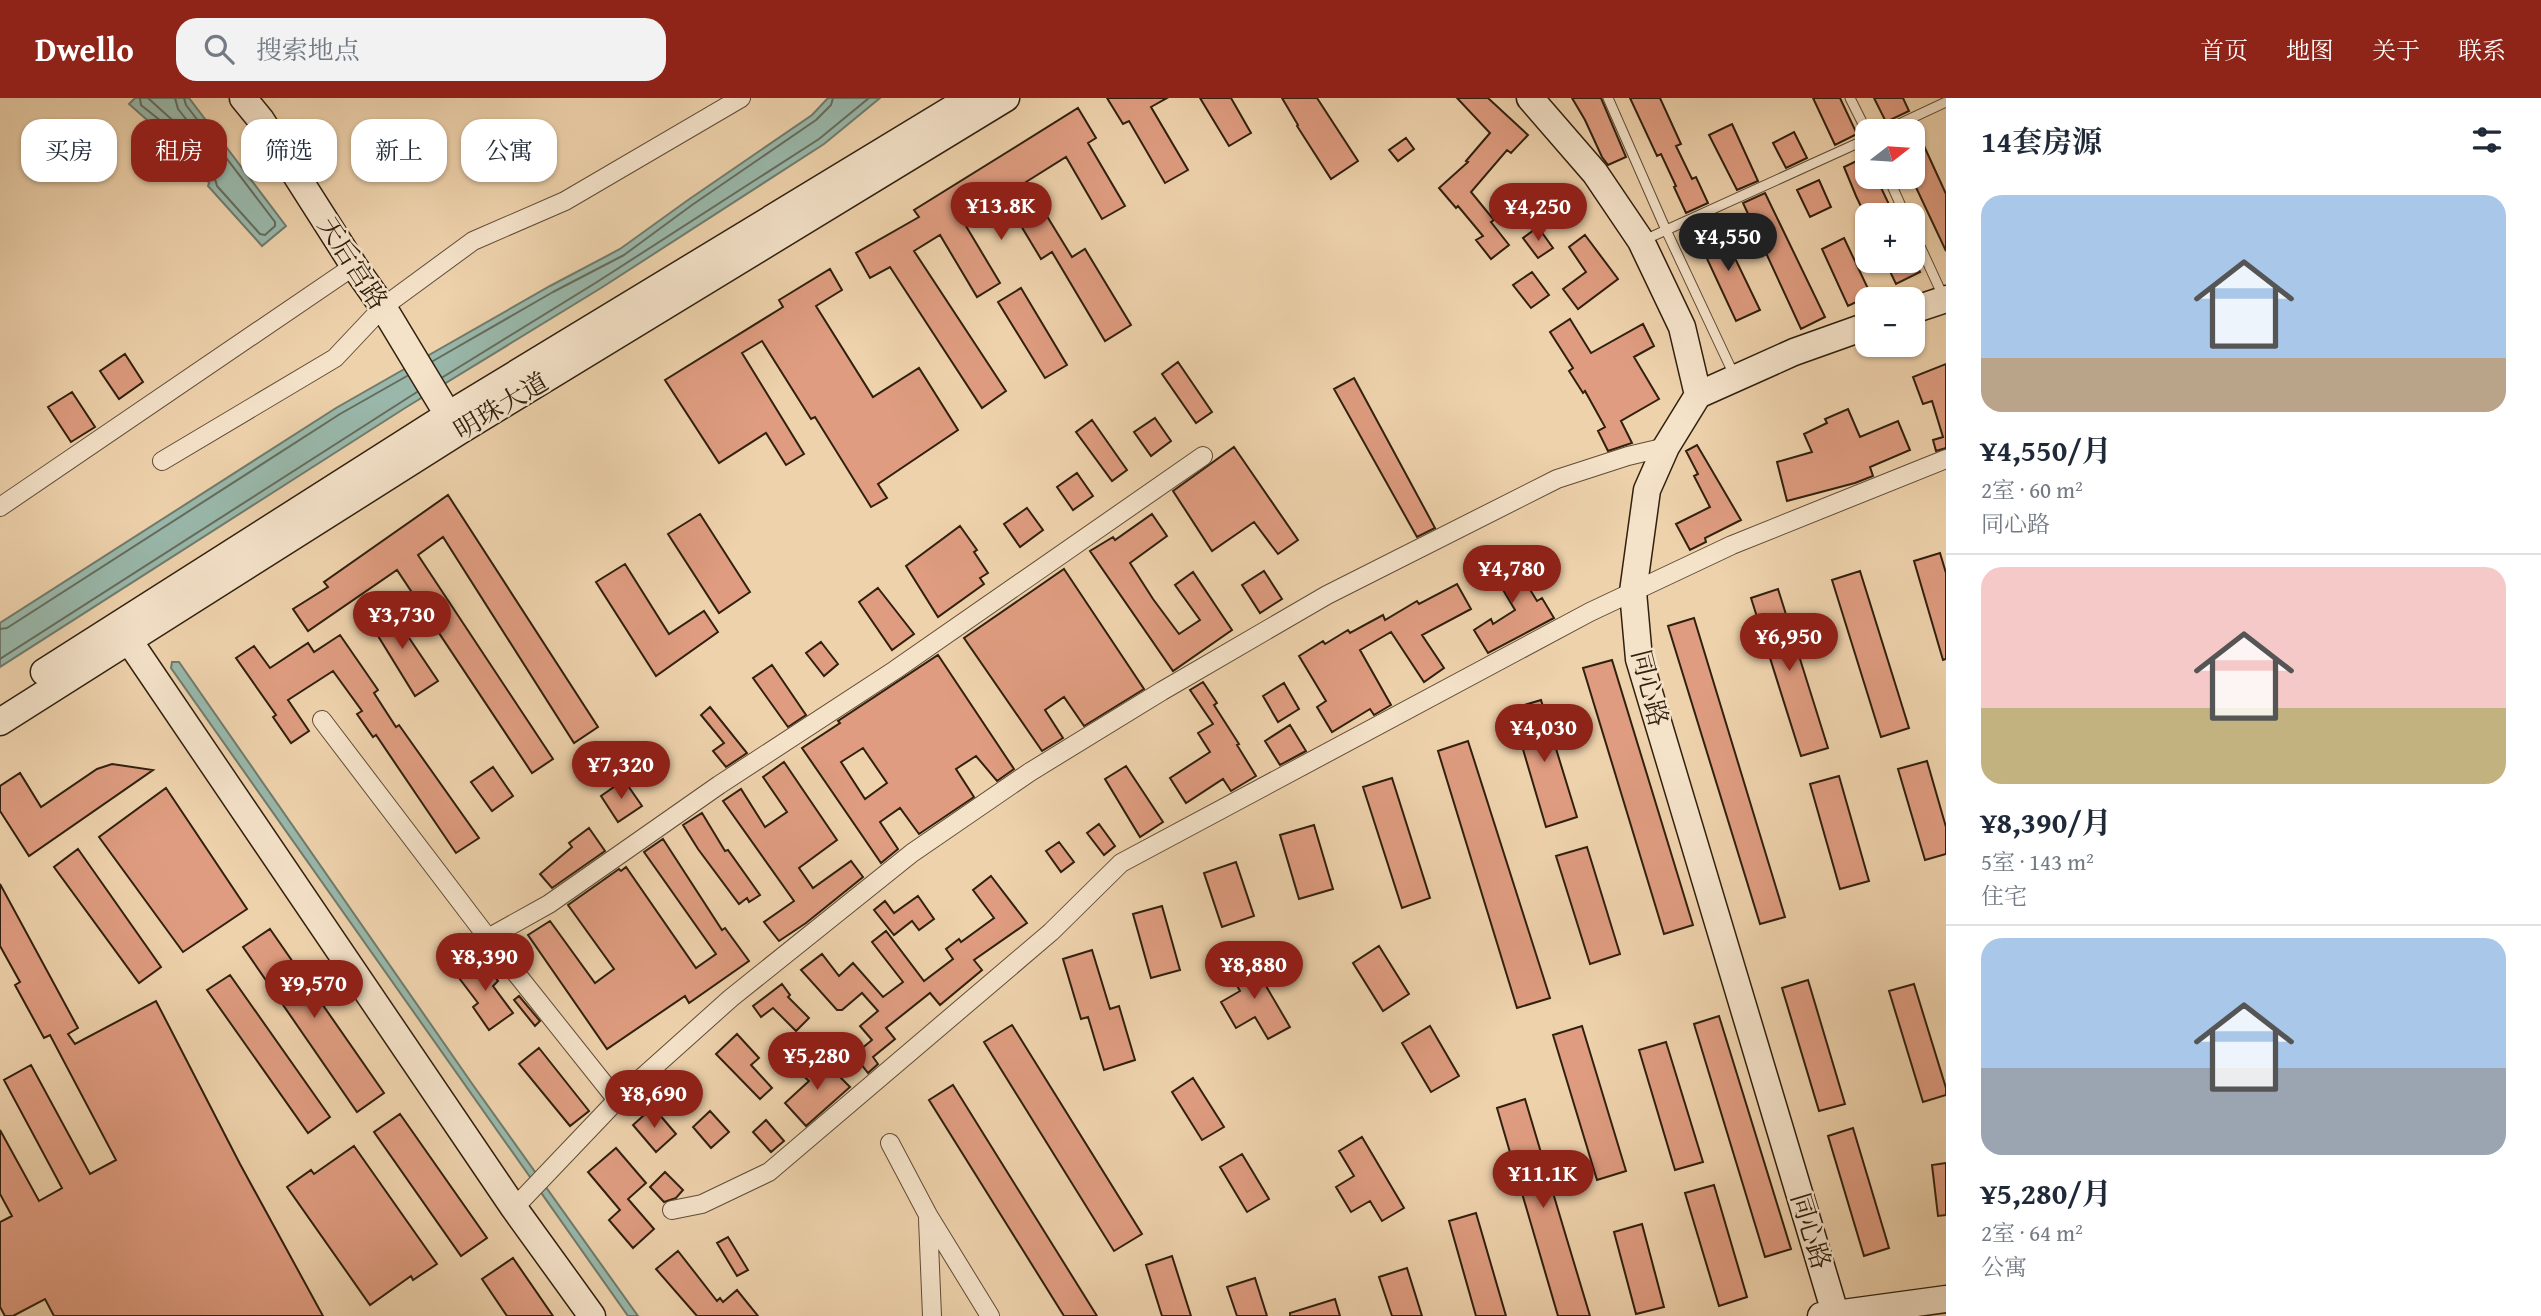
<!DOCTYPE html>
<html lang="zh">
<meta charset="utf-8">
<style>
body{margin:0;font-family:"Gentium Book Plus","Noto Serif SC",serif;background:#f2f2f3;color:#1f2937;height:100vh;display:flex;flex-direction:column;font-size:26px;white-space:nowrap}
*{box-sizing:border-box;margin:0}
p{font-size:23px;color:#747a83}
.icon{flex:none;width:38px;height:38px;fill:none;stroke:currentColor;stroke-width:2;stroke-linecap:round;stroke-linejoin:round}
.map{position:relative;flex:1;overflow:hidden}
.sheet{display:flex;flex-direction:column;background:#fff;width:595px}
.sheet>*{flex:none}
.top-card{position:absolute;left:21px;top:21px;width:665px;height:63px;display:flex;gap:14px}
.needle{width:46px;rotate:73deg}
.fabs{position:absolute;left:1855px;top:21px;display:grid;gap:14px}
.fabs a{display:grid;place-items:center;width:70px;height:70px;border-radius:14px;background:#fff;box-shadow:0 2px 5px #0004;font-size:35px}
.price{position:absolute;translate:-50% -60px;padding:0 16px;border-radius:24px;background:#8f2418;color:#fff;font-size:23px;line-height:46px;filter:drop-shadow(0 2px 4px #0008)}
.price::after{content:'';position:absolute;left:50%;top:42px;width:21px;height:16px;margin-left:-10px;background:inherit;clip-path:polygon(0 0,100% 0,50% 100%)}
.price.on{background:#222;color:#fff}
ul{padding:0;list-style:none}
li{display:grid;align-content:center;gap:14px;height:371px;padding:0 35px}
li+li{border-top:2px solid #e0e1e3}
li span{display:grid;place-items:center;height:217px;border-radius:21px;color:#555}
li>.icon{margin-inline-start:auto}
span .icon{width:126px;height:126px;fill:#fffc;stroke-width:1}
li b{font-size:30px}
h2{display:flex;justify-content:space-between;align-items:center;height:84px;padding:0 35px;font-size:30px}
.pill{padding:0 24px;border-radius:21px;background:#fff;box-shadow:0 2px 5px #0004;font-size:24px;line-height:63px}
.pill.on{background:#8f2418;color:#fff}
header{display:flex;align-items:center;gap:42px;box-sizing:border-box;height:98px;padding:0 35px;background:#8f2418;color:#fff}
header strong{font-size:33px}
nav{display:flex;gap:38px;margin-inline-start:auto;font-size:24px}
.search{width:490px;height:63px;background:#f2f2f3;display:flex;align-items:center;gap:18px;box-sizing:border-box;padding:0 24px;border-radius:21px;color:#747a83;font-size:26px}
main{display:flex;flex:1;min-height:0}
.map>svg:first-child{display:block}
.water{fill:#99b8ab;stroke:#6f7b6c;stroke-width:2}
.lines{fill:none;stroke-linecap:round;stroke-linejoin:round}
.shore{stroke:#646c5c;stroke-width:2}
.building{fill:#df9c80;stroke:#30200e;stroke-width:2;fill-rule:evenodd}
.lane-casing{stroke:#604c36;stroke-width:11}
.street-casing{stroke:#604c36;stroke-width:20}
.secondary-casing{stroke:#30200e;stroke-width:29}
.lane{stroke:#f4e2c9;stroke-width:9}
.street{stroke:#f4e2c9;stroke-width:18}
.secondary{stroke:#f4e2c9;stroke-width:26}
.labels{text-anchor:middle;stroke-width:5;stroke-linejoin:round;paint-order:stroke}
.street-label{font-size:26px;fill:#30200e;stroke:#f4e2c9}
</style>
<header>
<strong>Dwello</strong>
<div class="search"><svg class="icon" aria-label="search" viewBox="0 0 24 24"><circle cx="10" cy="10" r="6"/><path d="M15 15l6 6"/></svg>搜索地点</div>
<nav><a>首页</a><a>地图</a><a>关于</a><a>联系</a></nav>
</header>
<main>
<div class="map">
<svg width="1946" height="1218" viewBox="0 0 1946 1218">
<rect width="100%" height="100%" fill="#eed2ac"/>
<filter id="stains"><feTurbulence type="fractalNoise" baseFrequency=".00286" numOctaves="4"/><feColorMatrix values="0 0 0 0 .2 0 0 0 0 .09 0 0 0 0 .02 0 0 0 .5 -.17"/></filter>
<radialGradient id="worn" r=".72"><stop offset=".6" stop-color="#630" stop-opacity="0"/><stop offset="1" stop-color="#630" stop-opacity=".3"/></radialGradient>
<!-- water -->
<path class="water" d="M135,0h54l97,128 -24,20 -54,-60 1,-3 -18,-24 -62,-55z
M828,0h52l-56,46 -223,144 -196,120 -405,259v-44l336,-215 214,-122 70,-37 68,-49 124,-85z
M172,564h7l294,423 165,231h-10l-457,-648z"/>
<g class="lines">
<!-- shore -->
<path class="shore" d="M140,0l1,7c23,19 70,52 76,81l43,48 5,1 10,-9v-4l-89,-117 -2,-7
M148,0l44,40h4l2,-4 -20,-25 -3,-11
M433,263l120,-69 71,-37 68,-50 124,-85 15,-15 2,-7
M443,279l154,-95 222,-143 50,-41
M0,531l7,-1 333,-214 67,-38
M0,561l417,-267"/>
</g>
<!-- building -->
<path class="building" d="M1107,0h60l-16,9 37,63 -23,13 -36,-62 -6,3z
M1200,0h31l20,35 -22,13z
M1282,0h35l41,63 -27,18 -34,-53 1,-1z
M1457,0h31l40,37 -17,18 -4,-3 -36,42 23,28 -3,2 18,23 -18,14 -15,-19 7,-4 -25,-30 -2,2 -17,-20 29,-26 -2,-1 24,-28z
M1572,0h29l25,59 -18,8 -6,-8 -17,-37z
M1630,0h30l21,46 -5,2 16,33 4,-2 12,26 -22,10 -12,-26 2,-1 -15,-32 -4,2z
M1813,0h27l17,36 -22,11z
M1874,0h29l6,13 -23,11z
M1078,10l18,30 -8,5 37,63 -23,13 -36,-62 -40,25 46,75 13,-8 46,76 -26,16 -53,-89 -11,7 -38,-63 -40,25 37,62 -23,14 -37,-62 -26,16 92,140 -24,17 -92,-141 -20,11 -14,-25 63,-36 -5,-7z
M1732,26l26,57 -21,9 -28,-55z
M1914,26l32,70v57l-33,-70z
M1794,34l13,26 -21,10 -13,-25z
M1406,40l8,11 -16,12 -9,-11z
M1867,58v21h9l18,38h-29l-9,-19 -12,-29z
M1819,82l12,27 -21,10 -13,-27z
M1765,95l60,124 -24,12 -58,-126z
M1719,127l41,85 -24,11 -40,-86z
M1538,129l15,21 -15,10 -15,-20z
M1585,137l33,44 -40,30 -15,-20 23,-17 -17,-25z
M1844,140l27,57 -23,11 -26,-57z
M1885,163h30l5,11 -24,12z
M830,171l12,21 -26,16 57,91 46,-29 39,62 -80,54 9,14 -16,9 -56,-90 -4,2 -49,-78 -20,12 62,101 -18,11 -20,-32 -47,30 -54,-83 118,-73 -4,-7z
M1532,174l17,23 -18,13 -18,-23z
M1021,190l46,77 -22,13 -47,-76z
M1570,221l21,34 52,-29 11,22 -20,11 25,42 -38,22 11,22 -24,8 -10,-20 7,-4 -20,-36 -2,2 -14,-22 4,-3 -23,-36z
M125,256l18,28 -24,17 -19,-28z
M1178,264l34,50 -16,11 -34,-49z
M1946,266v84l-10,3 -3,-11 10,-3 -11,-36 -9,3 -10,-27z
M1354,280l81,150 -18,9 -83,-148z
M72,294l23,35 -24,15 -23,-35z
M1848,311l12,28 38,-16 12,29 -40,17 3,9 -18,7 -68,18 -10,-39 35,-10 -8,-18 23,-11 -2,-4z
M1155,320l16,23 -20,15 -17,-24z
M1092,322l35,50 -15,11 -36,-49z
M1697,347l44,75 -36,18 1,4 -16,8 -14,-26 34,-17 -16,-31 4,-2 -12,-23z
M1234,349l64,93 -20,14 -24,-32 -42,29 -39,-60z
M1077,375l16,23 -20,14 -16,-23z
M448,397l150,232 -24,16 -131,-206 -25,18 135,204 -21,14 -135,-203 -89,61 -15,-22 35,-22 -4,-5z
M1027,410l16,22 -23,17 -16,-23z
M700,416l50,78 -31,21 -51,-79z
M1152,416l15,22 -37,27 23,36 26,35 21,-14 -25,-35 18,-13 39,58 -59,41 -83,-120 23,-14 2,3z
M960,428l17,24 -3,2 14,21 -8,5 4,6 -46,33 -32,-51z
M1504,449l33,54 5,-3 12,20 -66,35 -14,-23 17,-11 2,5 22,-14 -31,-52z
M1940,455l6,20v86l-3,1 -29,-99z
M625,466l44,70 35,-23 14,21 -62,44 -60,-94z
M1064,471l80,120 -60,37 -20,-29 -19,13 18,28 -21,13 -78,-113z
M1264,473l18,28 -22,14 -18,-28z
M1860,473l49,157 -28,9 -49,-157z
M1457,486l14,25 -49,26 22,33 -20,14 -33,-50 -31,18 31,55 -17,10 -4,-6 -38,23 -15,-25 9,-6 -27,-45 24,-15 2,3 23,-14 2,3 33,-18 2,5 32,-19 2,3z
M878,490l36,46 -22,16 -33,-48z
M1778,491l50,159 -27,8 -50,-158z
M387,507l51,76 -23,15 -48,-78z
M1694,520l91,299 -25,7 -92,-298z
M340,537l38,55 -4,3 22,34 3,-2 80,113 -23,15 -80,-118 -3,2 -16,-23 5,-3 -29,-40 -45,29 21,31 -18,12 -18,-26 3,-2 -40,-57 18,-12 16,22 38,-25 6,9z
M821,544l17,22 -14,12 -18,-23z
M938,557l76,114 -17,12 -21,-25 -20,13 18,28 -55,37 -19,-26 -20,14 18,27 -17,14 -79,-115 38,-25 -2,-2zM863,650l24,35 -22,16 -24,-37z
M1612,562l81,265 -29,9 -81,-266z
M772,567l34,50 -18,12 -35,-49z
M1203,584l14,21 -3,2 25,39 -2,1 19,31 -25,15 -8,-12 -37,24 -16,-25 40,-26 -12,-19 15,-9 -23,-34z
M1284,585l15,26 -21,13 -15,-26z
M1541,602l36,117 -31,10 -35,-118z
M710,609l37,46 -21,14 -13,-16 11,-8 -23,-28z
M1290,627l16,26 -26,14 -15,-24z
M1468,643l82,257 -33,10 -79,-257z
M1927,663l19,66v27l-21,6 -27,-91z
M784,664l53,78 -38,28 14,20 38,-27 12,16 -57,46 -27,18 -15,-19 30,-21 -71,-100 18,-12 24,38 22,-15 -24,-35z
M112,666l41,6 -124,86 -29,-45v-25l20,-13 21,34 56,-38z
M1126,668l37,56 -23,15 -35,-58z
M493,669l20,29 -21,15 -21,-29z
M1839,678l30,105 -29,8 -30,-105z
M1392,680l38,120 -28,10 -39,-121z
M624,682l18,26 -24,16 -17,-26z
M166,690l81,121 -64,43 -84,-115z
M702,715l23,38 3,-1 32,45 -11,7 -2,-4 -8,6 -41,-55 -15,-24z
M1099,726l16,22 -11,9 -17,-22z
M1314,727l19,64 -34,10 -19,-64z
M589,730l16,23 -53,37 -12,-14 32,-27 -3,-4z
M663,741l59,91 3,-2 24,33 -60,42 -4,-7 -78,53 -79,-114 22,-14 45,62 19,-14 -46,-64 51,-36 2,2 5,-4 70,101 20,-14 -72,-102z
M1059,744l15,20 -13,10 -15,-21z
M1587,749l33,107 -30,10 -34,-108z
M78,751l83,118 -22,16 -85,-116z
M1236,764l18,54 -32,11 -18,-54z
M991,778l36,47 -53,37 8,10 -42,35 -10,-12 -44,35 9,11 -22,18 5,7 -10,9 -14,-18 18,-15 -12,-14 18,-15 -16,-18 -20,17h-5l-36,-40 21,-16 17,22 14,-13 30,34 20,-15 -31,-40 14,-11 38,50 29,-22 -7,-10 13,-10 2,3 33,-24 -21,-28z
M0,786l78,144 -10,6 7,10 81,-43 84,163 83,152h-269l-9,-17 -32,17h-8l-5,-9v-85l12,-6 -12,-22v-64l39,71 23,-13 -58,-108 27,-15 59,109 26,-14 -66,-125 -6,3 -29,-53 5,-3 -20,-36z
M918,798l16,23 -15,11 -7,-9 -18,14 -20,-25 11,-9 9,12z
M1162,808l18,64 -29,8 -18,-64z
M270,831l114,164 -27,19 -114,-165z
M1379,848l30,48 -26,17 -30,-48z
M1092,852l18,59 9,-3 16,54 -31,10 -16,-53 -7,2 -18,-60z
M479,859l19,24 -5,5 20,27 -24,17 -16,-23 5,-4 -22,-29z
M1249,859l41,70 -22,12 -13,-22 -19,11 -15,-26 19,-11 -12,-21z
M230,877l100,142 -22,16 -101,-143z
M1808,882l37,124 -26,7 -37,-123z
M782,886l8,11 -2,2 21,21 -13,13 -23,-23 -12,9 -8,-11z
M1914,886l32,104v7l-23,7 -34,-111z
M519,898l21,25 -5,5 -21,-26z
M1719,918l72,233 -26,8 -71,-233z
M1012,927l130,209 -28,17 -130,-209z
M1430,928l29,50 -28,16 -29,-49z
M1582,928l44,145 -29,9 -44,-145z
M737,936l22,24 -8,7 21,23 -12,11 -44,-45z
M1666,944l37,120 -28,8 -36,-120z
M539,950l50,63 -19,15 -51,-62z
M823,962l27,27 -44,39 -21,-23 24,-22 -9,-8 12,-10 4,4z
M1193,980l31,49 -22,13 -30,-48z
M953,987l144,231h-33l-135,-216z
M1525,1001l37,124 28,93h-32l-61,-208z
M653,1009l23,27 -20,18 -23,-27z
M710,1013l19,21 -18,16 -18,-21z
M400,1016l87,124 -26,18 -87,-124z
M766,1022l18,21 -13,11 -18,-20z
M1853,1030l36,120 -25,8 -36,-120z
M1362,1039l42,71 -22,13 -12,-20 -19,11 -15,-25 18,-11 -15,-25z
M354,1048l83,118 -24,16 -2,-4 -41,29 -83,-118 24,-17 3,4z
M616,1050l30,35 -18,16 26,30 -21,19 -24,-28 11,-10 -32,-38z
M1242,1056l27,45 -22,13 -27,-45z
M1946,1065v52l-8,1 -6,-51z
M665,1074l18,18 -7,8 -12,4 -14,-15z
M1714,1087l33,112 -28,9 -34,-113z
M1476,1115l30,103h-30l-27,-95z
M1642,1126l22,83 -28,7 -22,-82z
M728,1139l20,33 -11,6 -20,-33z
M678,1153l39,50 3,-3 3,4 14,-12 21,26h-61l-41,-47z
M1172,1158l19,60h-29l-16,-51z
M513,1160l40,58h-46l-25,-37z
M1407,1170l15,48h-30l-13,-39z
M1255,1180l12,38h-30l-10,-29z
M1335,1201l5,17h-50v-3z"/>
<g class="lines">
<!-- lane casing -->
<g class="lane-casing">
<path id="lane" d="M1608,0l58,132 69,147
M1850,0l17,34
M1884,33l62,-29
M1888,79l17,38
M1913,133l30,65
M1642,143l225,-102"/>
</g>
<!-- street casing -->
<g class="street-casing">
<path id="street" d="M162,363l173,-103 48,-51 90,-66 92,-40 176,-103
M0,409l354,-241
M322,622l166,218 129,162
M488,840l61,-34 170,-119 176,-115 308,-214
M890,1045l38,72 62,101
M514,1110l103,-108 114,-102 181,-145 118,-81 132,-81 165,-96 230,-116 71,-23 38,-9
M672,1112l30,-6 67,-32 282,-240 70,-69 469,-251 142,-67 214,-86
M928,1121l4,97"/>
</g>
<!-- secondary casing -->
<g class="secondary-casing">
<path id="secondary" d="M243,0l18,22 93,146 29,41 73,121
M1530,0l65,75 46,68 41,86 16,68 -32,52 -19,43 -14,102 6,67 197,657
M1913,212l33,-11
M1698,297l96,-43 73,-26
M119,528l395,582 78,108
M44,574l404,-257 522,-317
M0,624l458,-290 548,-334
M1821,1218l125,-17"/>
</g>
<!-- lane -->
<use href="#lane" class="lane"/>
<!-- street -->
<use href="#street" class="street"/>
<!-- secondary -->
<use href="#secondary" class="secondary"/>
</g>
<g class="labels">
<!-- street labels -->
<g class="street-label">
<text transform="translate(353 165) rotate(57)" y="9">天后宫路</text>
<text transform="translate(501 308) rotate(-31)" y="9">明珠大道</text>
<text transform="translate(1650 590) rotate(76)" y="9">同心路</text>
<text transform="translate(1811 1133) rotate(73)" y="9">同心路</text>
</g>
</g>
<rect width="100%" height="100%" filter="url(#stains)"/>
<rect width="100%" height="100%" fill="url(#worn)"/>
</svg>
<div class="fabs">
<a><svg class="needle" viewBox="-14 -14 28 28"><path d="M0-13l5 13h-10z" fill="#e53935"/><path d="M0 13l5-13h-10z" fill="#747a83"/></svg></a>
<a>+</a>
<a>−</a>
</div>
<b class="price" style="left:1001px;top:144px">¥13.8K</b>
<b class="price" style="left:1538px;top:145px">¥4,250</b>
<b class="price on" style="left:1728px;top:175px">¥4,550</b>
<b class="price" style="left:1512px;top:507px">¥4,780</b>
<b class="price" style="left:402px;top:553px">¥3,730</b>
<b class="price" style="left:1789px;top:575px">¥6,950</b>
<b class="price" style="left:1544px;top:666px">¥4,030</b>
<b class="price" style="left:621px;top:703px">¥7,320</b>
<b class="price" style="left:485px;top:895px">¥8,390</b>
<b class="price" style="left:1254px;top:903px">¥8,880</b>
<b class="price" style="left:314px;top:922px">¥9,570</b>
<b class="price" style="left:817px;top:994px">¥5,280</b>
<b class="price" style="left:654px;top:1032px">¥8,690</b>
<b class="price" style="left:1543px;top:1112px">¥11.1K</b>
<div class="top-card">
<a class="pill">买房</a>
<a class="pill on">租房</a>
<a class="pill">筛选</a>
<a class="pill">新上</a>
<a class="pill">公寓</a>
</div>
</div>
<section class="sheet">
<h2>14套房源<svg class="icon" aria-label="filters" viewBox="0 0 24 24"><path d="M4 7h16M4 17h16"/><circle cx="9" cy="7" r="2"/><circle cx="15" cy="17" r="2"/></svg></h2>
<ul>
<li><span style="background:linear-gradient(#a9c7e8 75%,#b9a48a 0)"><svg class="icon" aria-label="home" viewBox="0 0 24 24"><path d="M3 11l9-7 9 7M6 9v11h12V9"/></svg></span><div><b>¥4,550/月</b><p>2室 · 60 m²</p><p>同心路</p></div></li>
<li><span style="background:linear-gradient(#f6c9c9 65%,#c2b280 0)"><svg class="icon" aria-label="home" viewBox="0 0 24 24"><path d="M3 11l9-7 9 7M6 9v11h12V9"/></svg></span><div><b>¥8,390/月</b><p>5室 · 143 m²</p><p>住宅</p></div></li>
<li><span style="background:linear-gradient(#a9c7e8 60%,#9aa5b1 0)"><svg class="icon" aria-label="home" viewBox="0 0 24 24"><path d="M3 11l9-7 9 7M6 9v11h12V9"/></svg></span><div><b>¥5,280/月</b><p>2室 · 64 m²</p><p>公寓</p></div></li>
</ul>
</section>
</main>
